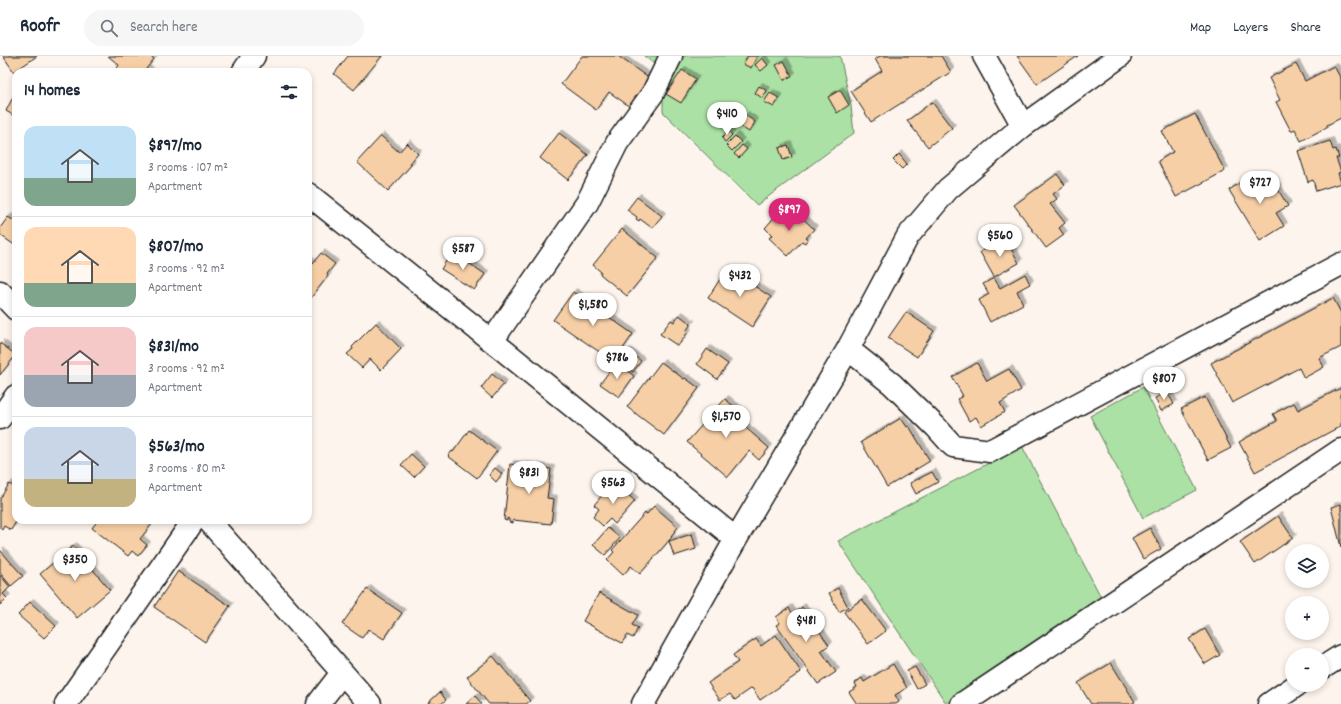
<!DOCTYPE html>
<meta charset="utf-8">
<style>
body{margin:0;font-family:Dekko,sans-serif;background:#f6f6f7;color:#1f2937;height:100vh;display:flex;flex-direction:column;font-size:15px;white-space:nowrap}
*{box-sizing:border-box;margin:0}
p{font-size:13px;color:#747a83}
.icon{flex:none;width:22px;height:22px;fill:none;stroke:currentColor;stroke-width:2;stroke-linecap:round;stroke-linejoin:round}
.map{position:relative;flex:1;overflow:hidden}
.side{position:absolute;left:12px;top:12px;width:300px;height:456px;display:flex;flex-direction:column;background:#fff;border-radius:12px;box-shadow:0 2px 6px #0003}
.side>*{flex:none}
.fabs{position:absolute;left:1285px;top:488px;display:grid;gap:8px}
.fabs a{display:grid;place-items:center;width:44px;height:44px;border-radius:50%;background:#fff;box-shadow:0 2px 6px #0003;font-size:20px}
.price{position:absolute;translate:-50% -34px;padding:0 9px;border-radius:14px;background:#fff;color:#222;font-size:13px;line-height:26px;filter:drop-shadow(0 1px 2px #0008)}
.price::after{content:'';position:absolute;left:50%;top:24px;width:12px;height:9px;margin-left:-6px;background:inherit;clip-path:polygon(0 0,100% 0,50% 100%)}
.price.active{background:#db2777;color:#fff}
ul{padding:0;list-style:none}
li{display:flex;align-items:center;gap:12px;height:100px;padding:0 12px}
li+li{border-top:1px solid #e0e1e3}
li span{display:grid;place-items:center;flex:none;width:112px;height:80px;border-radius:12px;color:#555}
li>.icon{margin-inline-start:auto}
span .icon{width:48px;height:48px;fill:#fffc;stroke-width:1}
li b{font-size:17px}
h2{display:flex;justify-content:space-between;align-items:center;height:48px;padding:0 12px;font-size:17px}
header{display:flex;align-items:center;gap:24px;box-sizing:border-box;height:56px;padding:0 20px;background:#fff;border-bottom:1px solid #e0e1e3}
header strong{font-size:19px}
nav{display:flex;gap:22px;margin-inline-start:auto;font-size:14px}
.search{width:280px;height:36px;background:#f6f6f7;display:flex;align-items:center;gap:10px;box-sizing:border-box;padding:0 14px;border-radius:22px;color:#747a83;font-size:15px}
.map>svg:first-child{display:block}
.green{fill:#abe1a4;stroke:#647e60}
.building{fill:#f6cfa6;stroke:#1c1c1c;filter:url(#shadow)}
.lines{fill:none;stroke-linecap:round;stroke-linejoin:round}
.street-casing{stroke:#1c1c1c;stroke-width:25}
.street{stroke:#fff;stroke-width:22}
</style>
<header>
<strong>Roofr</strong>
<div class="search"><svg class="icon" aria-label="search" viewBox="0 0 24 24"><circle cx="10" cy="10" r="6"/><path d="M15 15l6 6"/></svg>Search here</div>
<nav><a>Map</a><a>Layers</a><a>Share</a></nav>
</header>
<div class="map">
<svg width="1341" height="648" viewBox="0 0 1341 648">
<defs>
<filter id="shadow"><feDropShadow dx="3.5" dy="-3.5" stdDeviation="0" flood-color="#0004"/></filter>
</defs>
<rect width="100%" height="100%" fill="#fdf5ed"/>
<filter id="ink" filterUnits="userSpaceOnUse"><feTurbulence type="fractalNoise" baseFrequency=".025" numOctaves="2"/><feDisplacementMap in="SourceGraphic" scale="8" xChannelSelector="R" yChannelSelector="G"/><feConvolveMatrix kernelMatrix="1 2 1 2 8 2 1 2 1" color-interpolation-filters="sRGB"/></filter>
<g filter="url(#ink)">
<!-- green -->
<path class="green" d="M644,0h196l11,50 3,27 -97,72 -94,-93v-41z
M1143,331l54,103 -54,28 -53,-102z
M1022,390l79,151 -155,106 -108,-162z"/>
<!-- building -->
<path class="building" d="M3,0h34l-23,16z
M108,0h42l4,3 -8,10 5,3h-37l5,-7z
M348,0h34l-28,34 -20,-16z
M582,0h36l32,23 -21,27 -20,-14 -13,18 -35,-26z
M748,0h9l-6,12 -8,-4z
M880,0h61l10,16 -80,50 -20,-31 31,-20 -7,-12z
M1017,0h61l-41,28z
M762,2l6,7 -7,6 -6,-6z
M784,5l8,15 -8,4 -8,-15z
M1296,8l9,17 29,-15 7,13v39l-14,7v2l-26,14 -6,-12 -4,2 -15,-29 4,-2 -11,-22z
M682,14l14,9 -15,24 -15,-9z
M759,30l8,5 -5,7 -7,-5z
M840,34l9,15 -12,8 -9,-16z
M16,35v26l-10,-6z
M770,37l9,5 -5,9 -10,-5z
M932,46l20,26 -24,19 -21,-26z
M1195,58l30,57 -49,26 -18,-36 15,-9 -11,-21z
M745,59l10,7 -6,10 -11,-7z
M728,75l4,4 -7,7 -3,-4z
M559,77l29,22 -20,25 -28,-22z
M381,80l18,16 8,-9 11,11 -8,9 2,1 -24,27 -31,-29z
M735,80l6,6 -9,9 -6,-6z
M1330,85l3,9 3,-1 3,9h-3l5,14 -3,1 3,10 -25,8 -3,-11 -5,2 -10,-31z
M742,89l5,4 -8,9 -5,-4z
M788,89l4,12 -9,3 -4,-12z
M899,98l8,10 -5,5 -9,-9z
M1057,118l8,11 -12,9 4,5 -7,5 15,19 -6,5 5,7 -18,13 -32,-43z
M1254,118l6,10 11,-6 17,28 -12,7 8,13 -24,15 -31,-51z
M637,141l25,19 -10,12 -12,-9 -1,2 -3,-2 1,-2 -10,-7z
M794,154l20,19 -8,9 2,1 -3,4 -3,-2 -14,15 -19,-18 3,-3 -7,-7 13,-15 7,6z
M8,161l8,5v24l-16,-11v-7z
M622,173l36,29 -31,38 -27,-22 1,-2 -8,-7z
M1005,182l14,25 -25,14 -14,-25z
M452,196l33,22 -11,16 -33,-21z
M321,197l14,11 -8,10 1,2 -18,23 -2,-1v-39l5,4z
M727,212l44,29 -19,30 -44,-29z
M1025,218l5,10 -13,7 6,13 -33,18 -11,-22 10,-6 -6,-10 11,-6 6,10z
M573,236l60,42 -19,28 -61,-42z
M1333,242l8,15v34l-22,11 5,9 -20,11 -5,-10 -67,35 -21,-40z
M906,256l28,19 -17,26 -29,-19z
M679,259l12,9 -5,7 2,1 -10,14 -18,-12 11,-14 3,2z
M376,267l25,26 -20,21 -11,-11 -8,9 -15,-14 6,-5 -1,-2z
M0,287l16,12 -16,20z
M707,293l21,15 -11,15 -20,-15z
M627,295l14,10 -8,11 -7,-5 1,-2 -6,-5z
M616,306l18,14 -15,21 -19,-13z
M661,306l23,17 1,-1 14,10 -35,47 -37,-28z
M977,307l10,18 22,-12 12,21 -21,13 5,9 -24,14 -5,-9 -7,4 -12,-22 6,-3 -11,-19z
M492,318l12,10 -12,14 -11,-10z
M1341,332v38l-86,46 -16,-30 38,-21 -4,-7 21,-11 4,7z
M1167,336l7,12 -13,7 -6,-13z
M1205,341l26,51 -23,12 -27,-51z
M725,343l18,15 -5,7 31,27 -10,12 -10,-9 -21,26 -41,-35z
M901,362l6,9 2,-1 21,35 -43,26 -26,-45z
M469,374l28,21 -20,27 -29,-22 4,-5 1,1z
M411,398l13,12 -10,11 -13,-12z
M510,408l41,5 -4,29 7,1 -3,25 -38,-4v3l-4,-1v-3l-2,-1v3l-3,-1z
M495,412l7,6 -6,8 -7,-7z
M932,416l6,10 -22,12 -6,-11z
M16,425v39h1l-6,10 -7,-4 -2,4 -2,-2v-29l9,-15 4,2z
M613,426l22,19 -20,23 -5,-5 -7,7 -10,-9 6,-8 -5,-4z
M1341,448v43l-10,-40z
M654,450l24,21 -7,9 1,1 -32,37 -9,-8 -8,9 -16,-15 7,-8 -2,-2 33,-37 2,1z
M1278,460l15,22 -38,26 -15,-22z
M98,464h57l-15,19 7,6 -9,11 -6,-5 -4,5 -36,-28z
M608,472l12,10 -15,17 -12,-10z
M1150,472l11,21 -18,10 -11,-21z
M692,478l4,15 -22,7 -5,-15z
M73,490l37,44 -33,28 -37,-44z
M0,494l23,26 -12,10 -11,-13z
M178,515l52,35 -25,36 -51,-35z
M0,519l10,12 -7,7 4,4 -7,7z
M838,532l10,19 -9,5 -10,-19z
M367,533l35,24 -18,26 -16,-10 -6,9 -20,-14z
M599,537l39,22 -6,10 6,3 -5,10 -6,-3 -5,8 -39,-22z
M862,543l24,32 -18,13 -24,-32z
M30,546l26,24 -12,12 -26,-23z
M802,551l27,38 -8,6 15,21 -18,12 -42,-59 4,-2 -4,-6 13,-9 4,6z
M1205,573l15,26 -15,9 -16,-25z
M776,579l25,37 -41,28 -8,-12 -17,12 -5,-6 -10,6 -12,-17 30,-21 -5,-7 23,-16 5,7z
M493,600l37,45 -4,3h-37l-22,-27z
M1111,607l24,39 -4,2h-40l-13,-21z
M893,608l14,24 -12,7 4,7 -3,2h-39l-8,-12 8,-5 -2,-4 7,-5 2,4z
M915,611l10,17 -8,5 -10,-18z
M440,636l6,8 -5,4h-14z
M475,640l7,8h-16z"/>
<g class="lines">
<!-- street casing -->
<g class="street-casing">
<path id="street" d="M243,16l11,-16
M1023,70l97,-70
M308,138l184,147 244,198
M0,236l16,17
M492,285l95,-138 30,-60 36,-50 18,-37
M848,293l44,35 44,43 17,19 37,5 351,-187
M0,362l16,-22
M208,464l162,184
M1322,612l19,-12
M66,648l128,-184
M318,648l24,-31
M643,648l93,-165 112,-190 60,-113 40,-47 75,-63 -39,-70
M962,648l379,-254
M1269,648l28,-19"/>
</g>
<!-- street -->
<use href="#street" class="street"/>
</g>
</g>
</svg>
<div class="fabs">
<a><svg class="icon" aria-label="layers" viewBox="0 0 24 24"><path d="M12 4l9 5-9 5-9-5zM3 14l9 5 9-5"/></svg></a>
<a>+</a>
<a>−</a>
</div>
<b class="price" style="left:727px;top:80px">$410</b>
<b class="price" style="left:1260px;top:149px">$727</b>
<b class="price active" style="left:789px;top:176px">$897</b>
<b class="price" style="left:1000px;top:202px">$560</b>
<b class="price" style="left:463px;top:215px">$587</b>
<b class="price" style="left:740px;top:242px">$432</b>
<b class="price" style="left:593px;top:271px">$1,580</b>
<b class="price" style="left:617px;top:324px">$786</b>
<b class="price" style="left:1164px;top:345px">$807</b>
<b class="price" style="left:726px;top:383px">$1,570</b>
<b class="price" style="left:529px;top:439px">$831</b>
<b class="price" style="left:613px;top:449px">$563</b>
<b class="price" style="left:75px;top:526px">$350</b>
<b class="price" style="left:806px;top:587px">$481</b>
<section class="side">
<h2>14 homes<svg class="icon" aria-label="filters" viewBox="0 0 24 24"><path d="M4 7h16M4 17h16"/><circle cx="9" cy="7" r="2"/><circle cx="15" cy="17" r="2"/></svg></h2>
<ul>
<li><span style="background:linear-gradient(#bfe0f5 65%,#7fa58c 0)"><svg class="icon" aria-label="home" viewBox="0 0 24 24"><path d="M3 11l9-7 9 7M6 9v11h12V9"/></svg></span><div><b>$897/mo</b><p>3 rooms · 107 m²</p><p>Apartment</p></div></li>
<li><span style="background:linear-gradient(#ffd9b3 70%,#7fa58c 0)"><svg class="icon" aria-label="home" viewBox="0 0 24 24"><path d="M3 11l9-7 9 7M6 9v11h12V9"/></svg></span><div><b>$807/mo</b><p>3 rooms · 92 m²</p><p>Apartment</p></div></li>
<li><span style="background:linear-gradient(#f6c9c9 60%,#9aa5b1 0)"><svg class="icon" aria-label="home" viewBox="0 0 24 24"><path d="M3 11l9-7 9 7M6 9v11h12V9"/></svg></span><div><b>$831/mo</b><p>3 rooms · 92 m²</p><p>Apartment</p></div></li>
<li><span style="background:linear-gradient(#c9d6e8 65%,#c2b280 0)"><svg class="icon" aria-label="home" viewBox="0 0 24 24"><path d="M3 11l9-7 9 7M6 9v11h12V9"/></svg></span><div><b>$563/mo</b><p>3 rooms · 80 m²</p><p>Apartment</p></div></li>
</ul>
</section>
</div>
